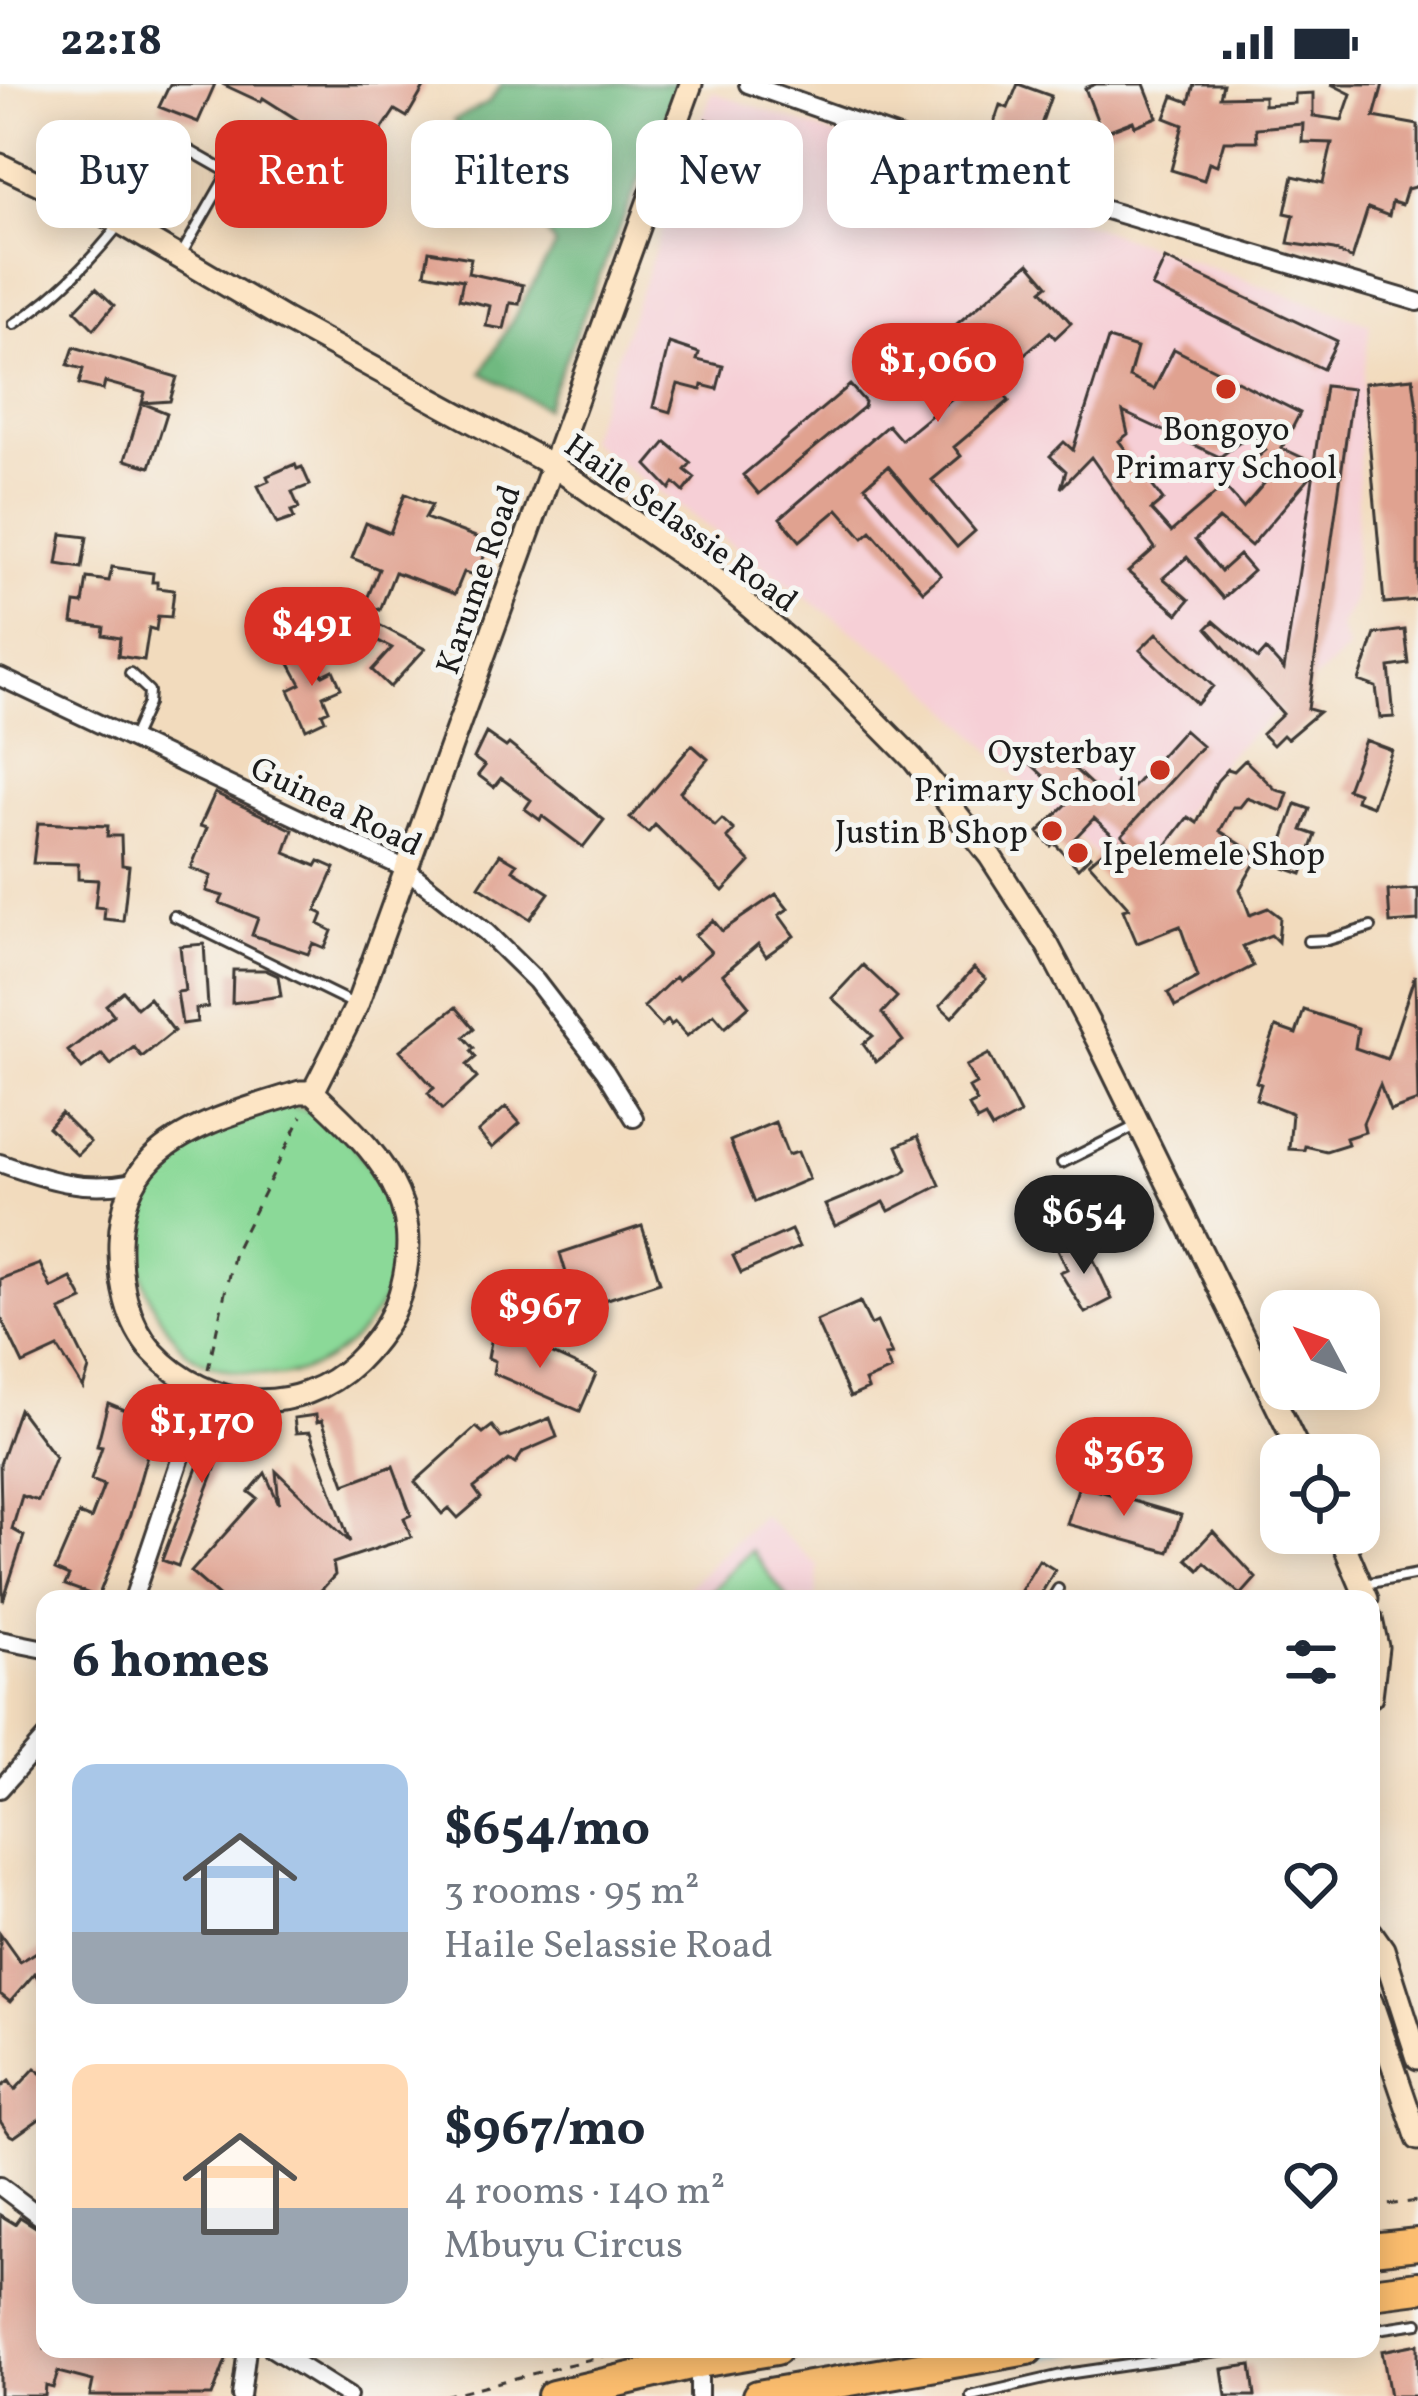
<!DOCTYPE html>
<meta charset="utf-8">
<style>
body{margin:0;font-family:Vollkorn,serif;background:#f2f2f3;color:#1f2937;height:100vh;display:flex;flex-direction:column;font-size:45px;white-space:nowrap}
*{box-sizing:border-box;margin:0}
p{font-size:39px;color:#747a83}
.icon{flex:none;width:66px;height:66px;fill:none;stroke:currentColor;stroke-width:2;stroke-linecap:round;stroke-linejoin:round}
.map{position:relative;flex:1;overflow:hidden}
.panel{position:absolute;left:36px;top:1506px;width:1344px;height:768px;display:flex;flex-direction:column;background:#fff;border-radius:24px;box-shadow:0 6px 30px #0003}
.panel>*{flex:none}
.top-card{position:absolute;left:36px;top:36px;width:1347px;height:108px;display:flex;gap:24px}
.needle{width:78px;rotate:311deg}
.buttons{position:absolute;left:1260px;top:1206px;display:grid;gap:24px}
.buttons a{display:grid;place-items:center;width:120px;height:120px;border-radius:24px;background:#fff;box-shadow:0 6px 30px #0003;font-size:60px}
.price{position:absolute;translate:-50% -102px;padding:0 27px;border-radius:42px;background:#d93025;color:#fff;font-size:39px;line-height:78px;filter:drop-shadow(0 3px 6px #0008)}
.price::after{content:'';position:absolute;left:50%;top:72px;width:36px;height:27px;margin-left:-18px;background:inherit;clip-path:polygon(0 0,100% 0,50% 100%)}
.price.current{background:#222;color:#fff}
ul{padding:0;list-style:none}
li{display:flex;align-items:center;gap:36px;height:300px;padding:0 36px}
li span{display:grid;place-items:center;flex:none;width:336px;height:240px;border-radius:24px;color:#555}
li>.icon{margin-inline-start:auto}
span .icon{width:144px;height:144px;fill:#fffc;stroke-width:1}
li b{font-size:51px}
h2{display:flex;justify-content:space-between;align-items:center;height:144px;padding:0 36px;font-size:51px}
.chip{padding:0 42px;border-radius:24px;background:#fff;box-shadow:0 6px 30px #0003;font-size:42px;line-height:108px}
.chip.current{background:#d93025;color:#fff}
.status{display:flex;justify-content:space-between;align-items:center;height:84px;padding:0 60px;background:#fff;direction:ltr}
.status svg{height:33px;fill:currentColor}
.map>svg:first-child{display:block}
.built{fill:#f6cfd6}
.green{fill:#8bd998;stroke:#547a5a;stroke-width:3}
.forest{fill:#70b980;stroke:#466a4e;stroke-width:3}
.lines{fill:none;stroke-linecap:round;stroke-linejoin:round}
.stream{stroke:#50b0cf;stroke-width:6}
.building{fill:#e0a290;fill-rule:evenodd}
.lane-casing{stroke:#3c3934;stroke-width:14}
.street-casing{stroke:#3c3934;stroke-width:22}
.secondary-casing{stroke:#3c3934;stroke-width:27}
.highway-casing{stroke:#3c3934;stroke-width:36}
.path{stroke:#3c3934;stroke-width:3;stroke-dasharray:9 9;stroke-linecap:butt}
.lane{stroke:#fff;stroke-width:8}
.street{stroke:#fff;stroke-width:16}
.secondary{stroke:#fde5c5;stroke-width:21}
.highway{stroke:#fbbd6e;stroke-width:30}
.poi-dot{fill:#c8321e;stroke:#f6f6f2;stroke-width:4.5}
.labels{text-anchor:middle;stroke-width:10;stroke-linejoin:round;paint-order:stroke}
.poi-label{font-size:33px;fill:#1c1c1c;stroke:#f6f6f2;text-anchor:end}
.street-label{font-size:33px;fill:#1c1c1c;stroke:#f6f6f2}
</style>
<div class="status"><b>22:18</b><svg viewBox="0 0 49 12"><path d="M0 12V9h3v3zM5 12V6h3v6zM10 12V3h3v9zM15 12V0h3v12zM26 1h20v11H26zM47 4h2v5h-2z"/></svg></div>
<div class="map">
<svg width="1418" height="2312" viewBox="0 0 1418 2312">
<rect width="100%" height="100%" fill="#f6f6f2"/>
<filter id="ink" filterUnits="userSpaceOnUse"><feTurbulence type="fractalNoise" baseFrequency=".00833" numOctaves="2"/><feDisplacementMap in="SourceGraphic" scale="24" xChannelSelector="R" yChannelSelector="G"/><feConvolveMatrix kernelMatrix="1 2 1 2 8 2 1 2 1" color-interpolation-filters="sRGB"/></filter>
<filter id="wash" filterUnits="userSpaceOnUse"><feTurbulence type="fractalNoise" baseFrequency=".004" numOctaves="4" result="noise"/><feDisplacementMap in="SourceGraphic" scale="48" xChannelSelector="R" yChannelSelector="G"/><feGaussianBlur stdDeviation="2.7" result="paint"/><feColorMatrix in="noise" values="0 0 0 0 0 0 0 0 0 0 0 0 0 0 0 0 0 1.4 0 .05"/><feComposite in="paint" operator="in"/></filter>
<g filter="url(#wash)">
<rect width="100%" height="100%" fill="#f2dbbd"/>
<!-- built -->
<path class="built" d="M712,8l658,232 -7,59 -10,220 -14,24 9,23 -120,105 -101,132 -205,-206 -335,-241z
M762,1431l56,51 -2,33h-140z"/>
<!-- green -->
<path class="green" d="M285,1021c11,3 25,4 35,9 16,8 33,31 44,46 17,23 33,52 34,83 2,60 -56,125 -116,133 -11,1 -25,-2 -36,-3 -23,-2 -51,-10 -65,-27 -21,-25 -34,-49 -41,-80 -23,-101 66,-134 145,-161z
M751,1466l37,49h-84z"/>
<!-- forest -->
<path class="forest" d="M502,0h177l-134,324 -63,-35 73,-127 -38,-65 -64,-60 35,-18z"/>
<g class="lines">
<!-- stream -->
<path class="stream" d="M1035,2273l42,-8"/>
</g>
<g id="blocks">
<!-- building -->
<path class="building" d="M170,0h45l-17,38 -39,-15z
M222,0h204l-19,33 -12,-7 -46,69 3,2 -12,19 -40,-25 26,-37 -63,-40 -2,4z
M1018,0l33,12 -15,43 -42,-16 6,-18 8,3z
M1096,0h48l13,33 -22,9 -2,-5 -31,12 -17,-45z
M1194,0h29l-3,13 44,-1v9l31,-2v-9l18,-1v23l29,4 9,-26 -20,-10h52l-9,33 44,8v61l-11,3 -5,16 -10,-3 -3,14 -21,-8 -16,51 -18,-9 -46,-7 6,-28 -9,-2 8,-37 30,7 9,-40 -30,-1 1,-18 -47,4 1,13h-33l-7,24 -8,-3 -5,18 -33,-10 12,-45 -18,-7 8,-22 16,6z
M706,35l27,8 -9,31 -27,-8z
M429,167l42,7 -3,15 55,12 -4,19 -9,-1 -6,26 -18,-3 4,-20 -31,-7 4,-19 -38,-7z
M1165,175l172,82 -14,28 -171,-82z
M1029,179l19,22 -6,5 29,33 -16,15 -5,-6 -57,49 16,20 -55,46 7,9 -29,24 43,51 -18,16 -69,-81 -23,20 76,89 -18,16 -52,-60 -8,7 -25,-29 -38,32 -20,-23 108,-93 13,15 61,-50 -36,-40z
M96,204l18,17 -20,24 -19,-19z
M1108,255l29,9 -8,29 25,12 20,-40 126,64 -18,35 32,15 11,-77 28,3 -45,320 11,3 -32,27 -4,-4 -10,10 -11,-11 21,-20 -76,-86 7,-7 44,38 8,-9 18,20 30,-198 -63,74 -32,-27 -24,21 26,31 18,-16 14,16 -30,27 -36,-41 -24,21 26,22 -11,14 -50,-42 27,-24 -64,-91 -30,31 5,-17 -16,-15 14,-14 9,8zM1123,328l97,45 32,-24 14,17 -21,18 23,11 -25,29 -19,-22 -53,46 -20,-22 12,-10 -44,-59 9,-7z
M669,259l30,10 -2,7 26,6 -6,23 -15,-4 -1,5 -23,-6 -8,28 -17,-5z
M74,263l103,30 -7,24 -28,2 25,10 -17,54 -25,-7 20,-67 -40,-11 -2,8 -24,-6 4,-15 -15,-4z
M1413,294l5,38v184l-34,3 -20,-220z
M850,301l15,17 -1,5 -105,87 -16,-19z
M666,358l25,21 -6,7 10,8 -11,14 -10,-9 -4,6 -23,-24z
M295,380l2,5 5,-2 8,18 -18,7 7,16 -8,3 3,7 -17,6 -19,-38 11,-5 -2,-5z
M405,410l27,11 -7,13 64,24 -12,34 -13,-4 -9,22 -60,-22 -15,38 -15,-6 14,-35 -27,-11 14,-35 24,10z
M62,450l25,3 -5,31 -25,-4z
M112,483l41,6 -1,9h5v6l17,2 -3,27 -13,-1 -2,14 -7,-2 -5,32 -26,-4 2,-18 -17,-3 1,-8 -32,-4 3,-20 8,1 4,-26 22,3z
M358,530l67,35 -35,38 -18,-17 20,-22 -41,-21z
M1405,546l4,34 -20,3 5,50 -14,1 -4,-31 -17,-6 16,-47z
M1157,549l56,53 -16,18 -57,-54z
M310,567l13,24 10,-5 8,18 -18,8 6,14 -7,3 3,7 -19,9 -17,-39 12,-6 -12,-22z
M1184,646l18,16 -80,89 30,29 36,-47 9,6 20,-42 11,-12 6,2 11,-11 31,30 12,3 -6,18 -35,-13 -7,9h-7l-13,24 39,25 -19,33 10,26 18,-7 12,9 -2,25 -7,-7 -28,11 10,20 -78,41 -7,-14 30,-16 -18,-51 -43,17 -14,-33 6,-2 -40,-45 28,-24 -23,-21 -20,21 16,17 -12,12 -24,-25 -3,3 -13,-14 32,-31 -39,-37 18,-19 59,55 9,-18 15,6z
M486,649l20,14 3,-3 95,76 -21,27 -41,-31 -2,4 -15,-11 6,-9 -30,-22 -7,9 -16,-12 7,-9 -11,-8z
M1365,656l27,10 -20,56 -16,-6 2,-7 -11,-4z
M692,661l16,14 -28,33 35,34 7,-7 12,11 -7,8 23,24 -27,29 -68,-66 -7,8 -18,-15z
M215,709l78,37 -8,23 31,13 3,-5 16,7 -19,43 7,3 -4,10 13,7 -7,17 -12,-5 -5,11 -56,-19 6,-17 -38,-15 3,-7 -17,-5 5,-15 -20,-8 16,-40 -7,-2z
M1296,720l14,5 -8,21 14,5 -14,39 -17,-6 3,-7 -11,-4z
M38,739l70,3 -1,10h14l1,29 7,1 -6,55 -19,-2 1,-11 -10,-1 3,-27 -20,-1v-15l-45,-1z
M500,770l17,10 -4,6 36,23 -19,26 -51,-33z
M1418,805v32l-28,2 -2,-32z
M776,810l12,15 -9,6 15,21 -28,20 -8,-12 -35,30 26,32 -24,21 -11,-13 -27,22 -12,-14 -4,3 -3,-5 -7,6 -17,-19 31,-30 3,3 33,-28 -16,-17 18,-15 9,11z
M204,860l4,63 -12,2 1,13 -15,2 -5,-32 8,-1 -5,-45z
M863,881l34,32 -15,16 21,28 -27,21 -13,-18 10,-8 -41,-38z
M974,884l12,11 -34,38 -12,-11z
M233,886h32l13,6 3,20 -49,7z
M1415,891l3,126 -28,10 -10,-26 -17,38 2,9 -19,6 2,6 -22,7 -21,-5 -1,4 -15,-1 3,-36 -36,-14 5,-15 -5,-2 20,-55 20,7 8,-24 54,18 -3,20 32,11z
M123,907l14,17 12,-10 25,33 -32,26 -8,-10 -23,18 -9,-11 -20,15 -14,-18 46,-36 -8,-10z
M456,923l18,21 -10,9 10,11 -3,3 5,6 -9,8 10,13 -35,32 -14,-17 6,-5 -34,-38z
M989,970l31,60 -28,15 -7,-12 -8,4 -8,-15 8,-4 -8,-14 7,-4 -10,-18z
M506,1023l14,16 -28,25 -14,-16z
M61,1029l29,29 -13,13 -29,-28z
M775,1038l13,33 10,-3 11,27 -54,23 -25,-61z
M918,1052l22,49 -51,26 -5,-9 -49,24 -10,-21 78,-32 4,-4 -10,-23z
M642,1142l18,56 -83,27 -17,-56z
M791,1146l8,17 -58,26 -8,-17z
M1080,1155l9,19 3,-2 20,43 -27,14 -25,-41 7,-3 -9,-20z
M40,1180l11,24 20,-10 12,22 -23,10 29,59 -6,19 -25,-40 -35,16 -23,-48v-37z
M860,1218l11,23 6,-3 15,33 -7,1 6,14 -26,11 3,8 -18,8 -34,-76z
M493,1247l13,6 1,-4 89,41 -16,37 -87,-38 2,-12 -7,-3z
M108,1319l48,20 -26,92 -32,82 -33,-12 4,-9 -14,-6 24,-56 12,5 13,-34 -13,-5 11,-33 -5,-1z
M19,1325l36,48 -17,44 -16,-5 -10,33 12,7 -21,65 -3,-137z
M316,1331l1,7 5,-2 23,64 48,-18 18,49 -7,3 7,19 -78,26 2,12 -22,24h-91l-31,-27 66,-74 -8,-6 16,-19 14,31 -3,-33 74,71 -40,-110 -14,1 -2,-15z
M239,1333l10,21 -26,10 -45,118 -16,-6 47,-124 -2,-4z
M550,1334l7,19 -34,15 -8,12 -6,-4 -35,28 7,10 -23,20 -9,-10 -7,6 -27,-32 61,-55 7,6 9,-7 9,12z
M1079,1401l102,30 -12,37 -102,-28z
M1213,1447l43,47 -15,17 -36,-32 -6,7 -12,-11z
M1039,1476l16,10 -17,29h-22z
M0,1850l20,28 25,-15v44l-10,-18 -25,29 -10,-8z
M35,1984l10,8v39l-31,22 -4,-2 -10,-14v-33l9,-7 6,9z
M0,2131l15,9 5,-7 25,16v116h185l-18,47h-122l3,-15 -35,-9 -5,16 -7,-2 -1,10h-45z
M1418,2260v52h-28l-8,-45z
M1251,2281l4,31h-29l-4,-27z"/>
</g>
</g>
<g filter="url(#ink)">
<use href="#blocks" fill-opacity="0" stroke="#3c3934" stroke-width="3"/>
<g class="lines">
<!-- lane casing -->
<g class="lane-casing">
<path id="lane" d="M157,48l137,78
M181,171l47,-82
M14,240c41,-26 76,-62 106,-100
M130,589l19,18 -1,13 -15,33
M174,832l182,89
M1308,857l20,-1 43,-13
M1062,1079l74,-37
M1365,1500l53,-10
M1052,1515l6,-10
M1371,2246l47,-7
M971,2312l95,-22 173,-25"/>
</g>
<!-- street casing -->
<g class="street-casing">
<path id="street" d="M748,0l355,125 315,93
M0,593l406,192 80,63 50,49 69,90 29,47
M0,1079c47,17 84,29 134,19
M133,1515l71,-210
M0,1556l45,9
M0,1705l45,-51
M0,2102l45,34
M273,2265l75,47
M241,2312l6,-47
M699,2312v-34"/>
</g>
<!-- secondary casing -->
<g class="secondary-casing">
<path id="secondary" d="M0,81l121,58 163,96 268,146 171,119 110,94 80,81 77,97 58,90 51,97 202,412
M300,1008h13c65,61 115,109 87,202 -9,28 -24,48 -44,68 -58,56 -148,50 -203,-10 -27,-29 -34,-73 -33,-110 1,-31 10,-61 32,-83 35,-36 102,-52 148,-67z
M313,1008l44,-87 334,-921
M1339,1449l28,66
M1371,1535l6,28 -6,49
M1371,1848l12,17 35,109
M1371,1917l47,138"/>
</g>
<!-- highway casing -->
<g class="highway-casing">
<path id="highway" d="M1371,2165l47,-5
M1371,2209l47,-6
M553,2312l146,-34 77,-13
M758,2312l270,-47"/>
</g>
<!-- path -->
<path class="path" d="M208,1285l26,-117 68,-136
M1371,2123l47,-6
M1054,2271l27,-6
M444,2312l187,-47"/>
<!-- lane -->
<use href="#lane" class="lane"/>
<!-- street -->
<use href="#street" class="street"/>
<!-- secondary -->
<use href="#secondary" class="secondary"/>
<!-- highway -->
<use href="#highway" class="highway"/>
</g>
</g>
<!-- markers -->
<g class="poi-dot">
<circle cx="1226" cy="305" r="12"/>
<circle cx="1160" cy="686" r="12"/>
<circle cx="1052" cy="747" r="12"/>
<circle cx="1078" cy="769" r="12"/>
</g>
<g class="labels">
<!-- poi labels -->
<g class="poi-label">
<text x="1226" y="356" text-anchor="middle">Bongoyo<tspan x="1226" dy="38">Primary School</tspan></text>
<text x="1136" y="679">Oysterbay<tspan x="1136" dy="38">Primary School</tspan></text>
<text x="1028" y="759">Justin B Shop</text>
<text x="1102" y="781" text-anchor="start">Ipelemele Shop</text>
</g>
<!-- street labels -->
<g class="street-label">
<text transform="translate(682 438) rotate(36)" y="12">Haile Selassie Road</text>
<text transform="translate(477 495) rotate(-71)" y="12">Karume Road</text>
<text transform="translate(337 721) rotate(26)" y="12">Guinea Road</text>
</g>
</g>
</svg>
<div class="buttons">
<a><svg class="needle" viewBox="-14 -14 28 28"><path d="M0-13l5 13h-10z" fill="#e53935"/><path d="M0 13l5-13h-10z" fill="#747a83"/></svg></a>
<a><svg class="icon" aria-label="locate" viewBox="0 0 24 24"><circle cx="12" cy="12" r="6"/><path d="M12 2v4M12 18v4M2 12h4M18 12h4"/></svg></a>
</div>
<b class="price" style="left:938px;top:341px">$1,060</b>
<b class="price" style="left:312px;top:605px">$491</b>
<b class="price current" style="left:1084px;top:1193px">$654</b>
<b class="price" style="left:540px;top:1287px">$967</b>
<b class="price" style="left:202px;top:1402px">$1,170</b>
<b class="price" style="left:1124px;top:1435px">$363</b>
<div class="top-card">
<a class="chip">Buy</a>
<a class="chip current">Rent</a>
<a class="chip">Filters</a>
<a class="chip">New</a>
<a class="chip">Apartment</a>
</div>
<section class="panel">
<h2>6 homes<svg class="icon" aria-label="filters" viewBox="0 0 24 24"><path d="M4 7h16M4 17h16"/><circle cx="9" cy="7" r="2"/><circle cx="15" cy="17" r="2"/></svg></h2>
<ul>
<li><span style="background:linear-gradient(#a9c7e8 70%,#9aa5b1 0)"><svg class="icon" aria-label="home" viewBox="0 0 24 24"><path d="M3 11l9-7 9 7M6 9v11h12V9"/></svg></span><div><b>$654/mo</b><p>3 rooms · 95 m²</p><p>Haile Selassie Road</p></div><svg class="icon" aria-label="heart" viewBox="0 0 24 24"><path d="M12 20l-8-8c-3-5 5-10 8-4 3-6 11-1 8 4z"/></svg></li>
<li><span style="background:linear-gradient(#ffd9b3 60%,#9aa5b1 0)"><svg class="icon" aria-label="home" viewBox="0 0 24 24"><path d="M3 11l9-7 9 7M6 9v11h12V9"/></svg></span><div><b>$967/mo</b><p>4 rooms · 140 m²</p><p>Mbuyu Circus</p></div><svg class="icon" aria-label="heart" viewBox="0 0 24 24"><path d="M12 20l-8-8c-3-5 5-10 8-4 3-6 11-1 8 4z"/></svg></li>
</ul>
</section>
</div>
